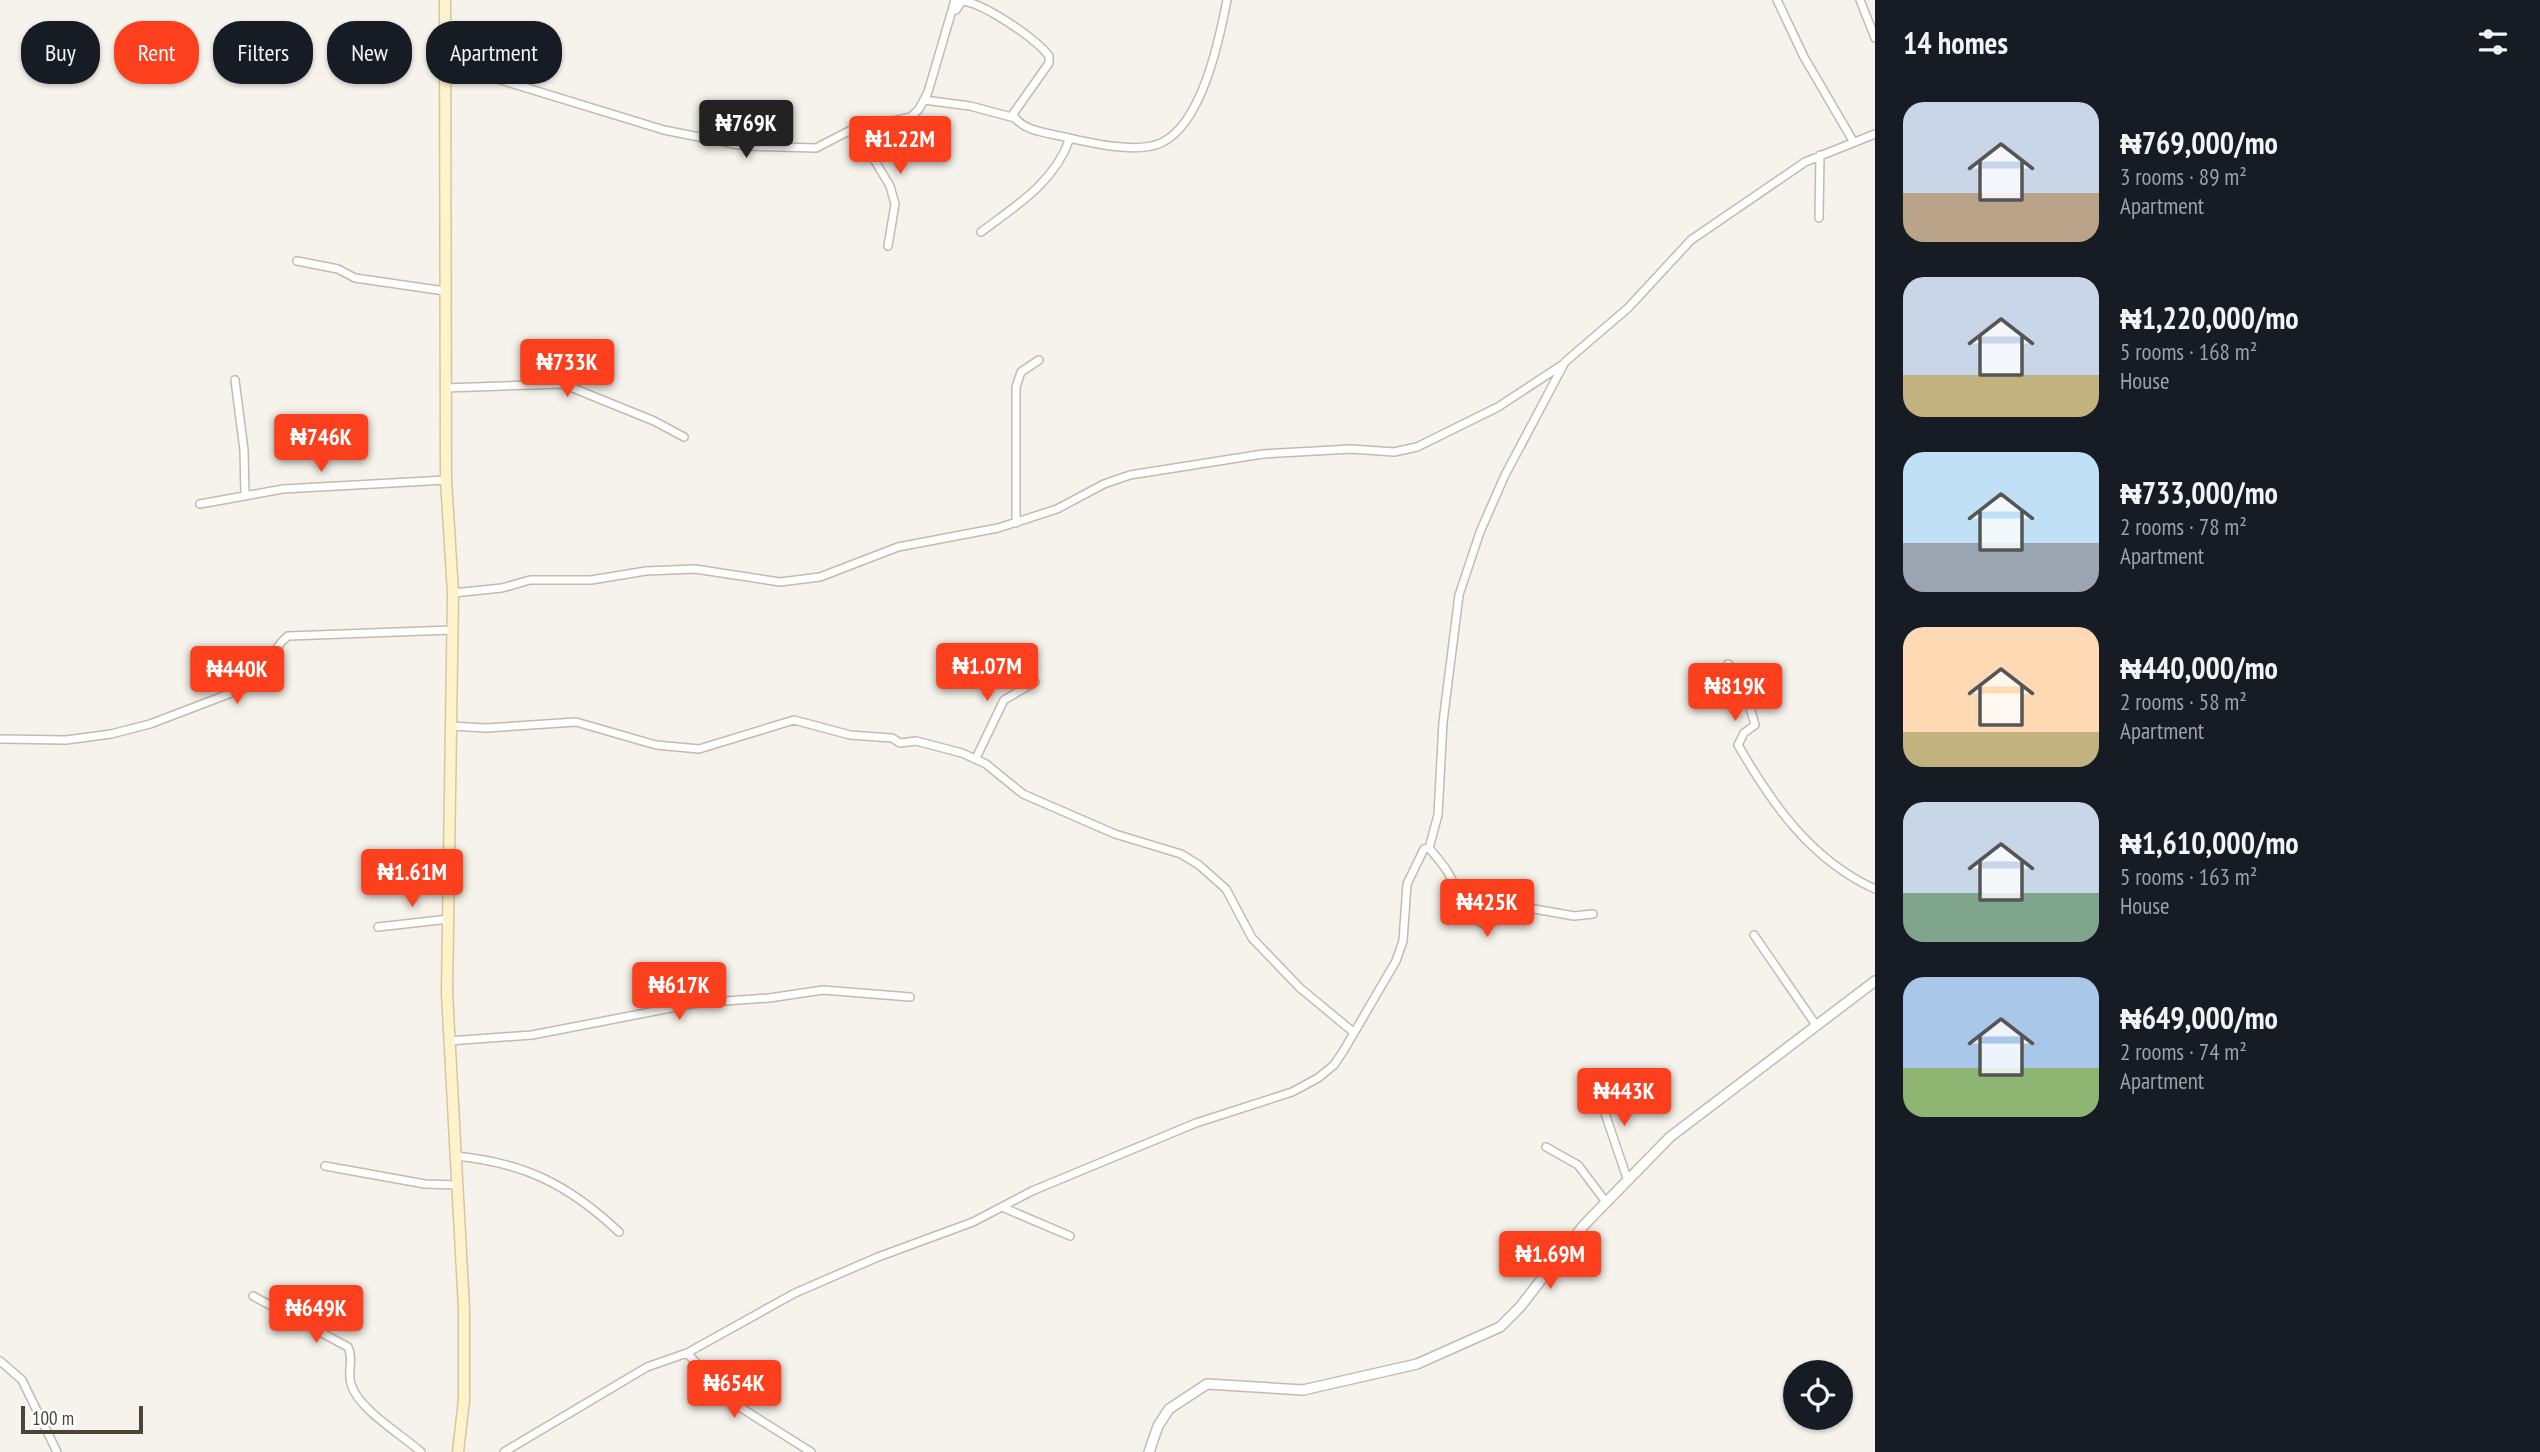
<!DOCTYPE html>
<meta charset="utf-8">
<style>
body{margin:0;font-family:"PT Sans Narrow",sans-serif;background:#20242c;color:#f1f3f6;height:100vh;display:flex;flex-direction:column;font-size:26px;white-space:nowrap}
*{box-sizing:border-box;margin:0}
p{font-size:23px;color:#9ea1a6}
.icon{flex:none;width:38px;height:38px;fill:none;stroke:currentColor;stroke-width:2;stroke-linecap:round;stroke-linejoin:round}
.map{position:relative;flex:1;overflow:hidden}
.side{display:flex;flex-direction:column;background:#171b24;width:665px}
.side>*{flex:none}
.guide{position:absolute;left:21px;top:21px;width:665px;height:63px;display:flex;gap:14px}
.tools{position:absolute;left:1783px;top:1360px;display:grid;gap:14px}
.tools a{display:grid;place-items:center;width:70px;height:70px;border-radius:50%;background:#171b24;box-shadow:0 2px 5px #0004;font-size:35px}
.scale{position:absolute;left:21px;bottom:18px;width:122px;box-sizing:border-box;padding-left:7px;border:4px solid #4b4439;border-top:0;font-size:19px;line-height:24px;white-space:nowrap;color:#4b4439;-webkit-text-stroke:5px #fff;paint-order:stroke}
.price{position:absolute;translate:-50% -60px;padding:0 16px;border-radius:7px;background:#fc3f1d;color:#fff;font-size:23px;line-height:46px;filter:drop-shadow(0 2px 4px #0008)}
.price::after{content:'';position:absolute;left:50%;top:42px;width:21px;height:16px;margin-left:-10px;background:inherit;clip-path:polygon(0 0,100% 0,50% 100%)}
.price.selected{background:#222;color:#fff}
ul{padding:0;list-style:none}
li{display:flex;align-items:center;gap:21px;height:175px;padding:0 28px}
li span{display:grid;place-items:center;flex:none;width:196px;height:140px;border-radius:21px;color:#555}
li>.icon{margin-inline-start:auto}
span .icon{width:84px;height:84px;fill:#fffc;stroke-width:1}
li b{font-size:30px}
h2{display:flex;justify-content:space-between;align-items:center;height:84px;padding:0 28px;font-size:30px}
.pill{padding:0 24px;border-radius:28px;background:#171b24;box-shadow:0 2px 5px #0004;font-size:24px;line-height:63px}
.pill.selected{background:#fc3f1d;color:#fff}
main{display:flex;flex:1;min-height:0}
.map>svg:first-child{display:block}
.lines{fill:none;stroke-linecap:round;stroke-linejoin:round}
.minor-casing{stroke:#c2bbae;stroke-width:10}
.tertiary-casing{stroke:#c2bbae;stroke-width:12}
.secondary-casing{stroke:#d6c79b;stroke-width:13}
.minor{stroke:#fff;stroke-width:7}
.tertiary{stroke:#fff;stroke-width:9}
.secondary{stroke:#fff3cd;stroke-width:10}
</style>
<main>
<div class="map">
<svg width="1875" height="1452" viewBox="0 0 1875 1452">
<rect width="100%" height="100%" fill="#f6f3ec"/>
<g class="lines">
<!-- minor casing -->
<g class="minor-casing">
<path id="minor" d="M1777,0l27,57 49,84
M1860,0l15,38
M956,10l6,-9c22,2 73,37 87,55v7l-36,51c7,17 36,19 52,23 26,6 71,17 96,6 41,-19 58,-102 66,-143
M445,63l219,67 80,16 72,2 33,-17 62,-14 8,-8 9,-17 27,-92
M924,100l46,6 45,12
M868,127l4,1 3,33 15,25 5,18 -7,42
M1819,218l1,-63
M981,232c36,-27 74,-50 89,-94
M297,261l41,8 17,9 90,13
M235,380l9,70 1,46
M445,388l118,-4 91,37 30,16
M200,504l83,-15 163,-9
M1016,523v-136l5,-15 18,-12
M453,593l49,-5 28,-8h61l55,-9 49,-2 85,13 40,-5 78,-30 100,-19 59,-19 47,-25 26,-9 133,-21 88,-5 43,3 23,-5 81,-40 64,-42
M1728,664l14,15 13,46 -11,8 -6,12c34,59 73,115 137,144
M451,726l35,2 90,-6 80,23 43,4 95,-29 56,15 42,3 8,5 16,-2 46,12 24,11 37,30 92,40 66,20 18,11 27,24 26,49 48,50 52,43
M0,739l66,1 45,-6 39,-10 105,-40c15,-16 16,-35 33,-48l164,-6
M976,758l28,-58 31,-18
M1429,848c6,7 13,15 18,23 13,20 14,44 39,54l37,-18 51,9 19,-2
M378,927l71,-8
M1754,935l62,90
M448,1041l84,-6 165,-32 72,-5 54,-8 87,7
M1595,1084l33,97
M1546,1147l32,18 28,37
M454,1156c70,6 115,29 165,76
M325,1166l100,18 31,1
M1002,1207l68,29
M253,1296l95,51c6,12 -1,24 3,37 7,25 50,50 70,68
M687,1353l48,51 76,48
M0,1361l22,19 35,72
M504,1452l143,-85 40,-14 108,-60 83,-36 95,-35 59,-31 164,-68 96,-31 26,-14 16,-13 10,-15 52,-89 7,-20 4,-57 17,-35 5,-1 9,-33 5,-93 16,-127 21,-63 25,-57 60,-113 63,-54 63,-68 114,-78 70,-28"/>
</g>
<!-- tertiary casing -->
<g class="tertiary-casing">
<path id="tertiary" d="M1149,1452l9,-26 11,-17 38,-25 96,6 114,-26 83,-37 20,-20 64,-82 86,-88 205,-156"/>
</g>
<!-- secondary casing -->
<g class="secondary-casing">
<path id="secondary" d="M445,0l1,480 7,113 -6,400 17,316v91l-6,52"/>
</g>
<!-- minor -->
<use href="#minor" class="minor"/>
<!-- tertiary -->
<use href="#tertiary" class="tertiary"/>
<!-- secondary -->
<use href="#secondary" class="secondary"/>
</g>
</svg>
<div class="tools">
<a><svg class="icon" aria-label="locate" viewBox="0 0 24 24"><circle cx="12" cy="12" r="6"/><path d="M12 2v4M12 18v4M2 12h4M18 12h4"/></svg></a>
</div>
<div class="scale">100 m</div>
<b class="price selected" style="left:746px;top:160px">₦769K</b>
<b class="price" style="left:900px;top:176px">₦1.22M</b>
<b class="price" style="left:567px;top:399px">₦733K</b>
<b class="price" style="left:321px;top:474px">₦746K</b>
<b class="price" style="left:987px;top:703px">₦1.07M</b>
<b class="price" style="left:237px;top:706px">₦440K</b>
<b class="price" style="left:1735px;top:723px">₦819K</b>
<b class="price" style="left:412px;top:909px">₦1.61M</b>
<b class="price" style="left:1487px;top:939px">₦425K</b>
<b class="price" style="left:679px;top:1022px">₦617K</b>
<b class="price" style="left:1624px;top:1128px">₦443K</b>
<b class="price" style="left:1550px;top:1291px">₦1.69M</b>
<b class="price" style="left:316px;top:1345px">₦649K</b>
<b class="price" style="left:734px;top:1420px">₦654K</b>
<div class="guide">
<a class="pill">Buy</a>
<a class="pill selected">Rent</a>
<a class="pill">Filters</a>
<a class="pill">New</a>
<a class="pill">Apartment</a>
</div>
</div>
<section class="side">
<h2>14 homes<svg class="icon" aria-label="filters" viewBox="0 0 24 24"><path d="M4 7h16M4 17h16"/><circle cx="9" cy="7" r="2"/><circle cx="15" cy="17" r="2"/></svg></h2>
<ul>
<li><span style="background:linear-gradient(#c9d6e8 65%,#b9a48a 0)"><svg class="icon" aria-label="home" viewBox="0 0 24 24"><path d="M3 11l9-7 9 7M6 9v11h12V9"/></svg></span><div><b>₦769,000/mo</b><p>3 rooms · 89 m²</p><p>Apartment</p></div></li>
<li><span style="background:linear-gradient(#c9d6e8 70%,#c2b280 0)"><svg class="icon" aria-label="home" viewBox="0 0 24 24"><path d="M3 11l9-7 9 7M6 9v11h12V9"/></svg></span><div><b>₦1,220,000/mo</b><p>5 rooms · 168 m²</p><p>House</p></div></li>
<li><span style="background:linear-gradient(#bfe0f5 65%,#9aa5b1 0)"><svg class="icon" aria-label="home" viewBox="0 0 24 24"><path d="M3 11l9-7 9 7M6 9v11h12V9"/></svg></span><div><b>₦733,000/mo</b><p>2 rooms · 78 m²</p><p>Apartment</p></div></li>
<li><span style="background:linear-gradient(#ffd9b3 75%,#c2b280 0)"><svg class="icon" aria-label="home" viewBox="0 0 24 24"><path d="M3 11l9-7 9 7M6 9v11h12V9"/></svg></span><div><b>₦440,000/mo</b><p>2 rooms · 58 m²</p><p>Apartment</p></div></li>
<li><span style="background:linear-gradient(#c9d6e8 65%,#7fa58c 0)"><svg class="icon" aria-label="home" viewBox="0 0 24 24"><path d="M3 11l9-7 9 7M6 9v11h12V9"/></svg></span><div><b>₦1,610,000/mo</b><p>5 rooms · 163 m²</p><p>House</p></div></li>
<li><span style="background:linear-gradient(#a9c7e8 65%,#8fb573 0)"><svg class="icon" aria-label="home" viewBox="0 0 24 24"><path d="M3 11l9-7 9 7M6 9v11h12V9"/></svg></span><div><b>₦649,000/mo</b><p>2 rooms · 74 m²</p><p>Apartment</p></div></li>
</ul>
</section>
</main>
